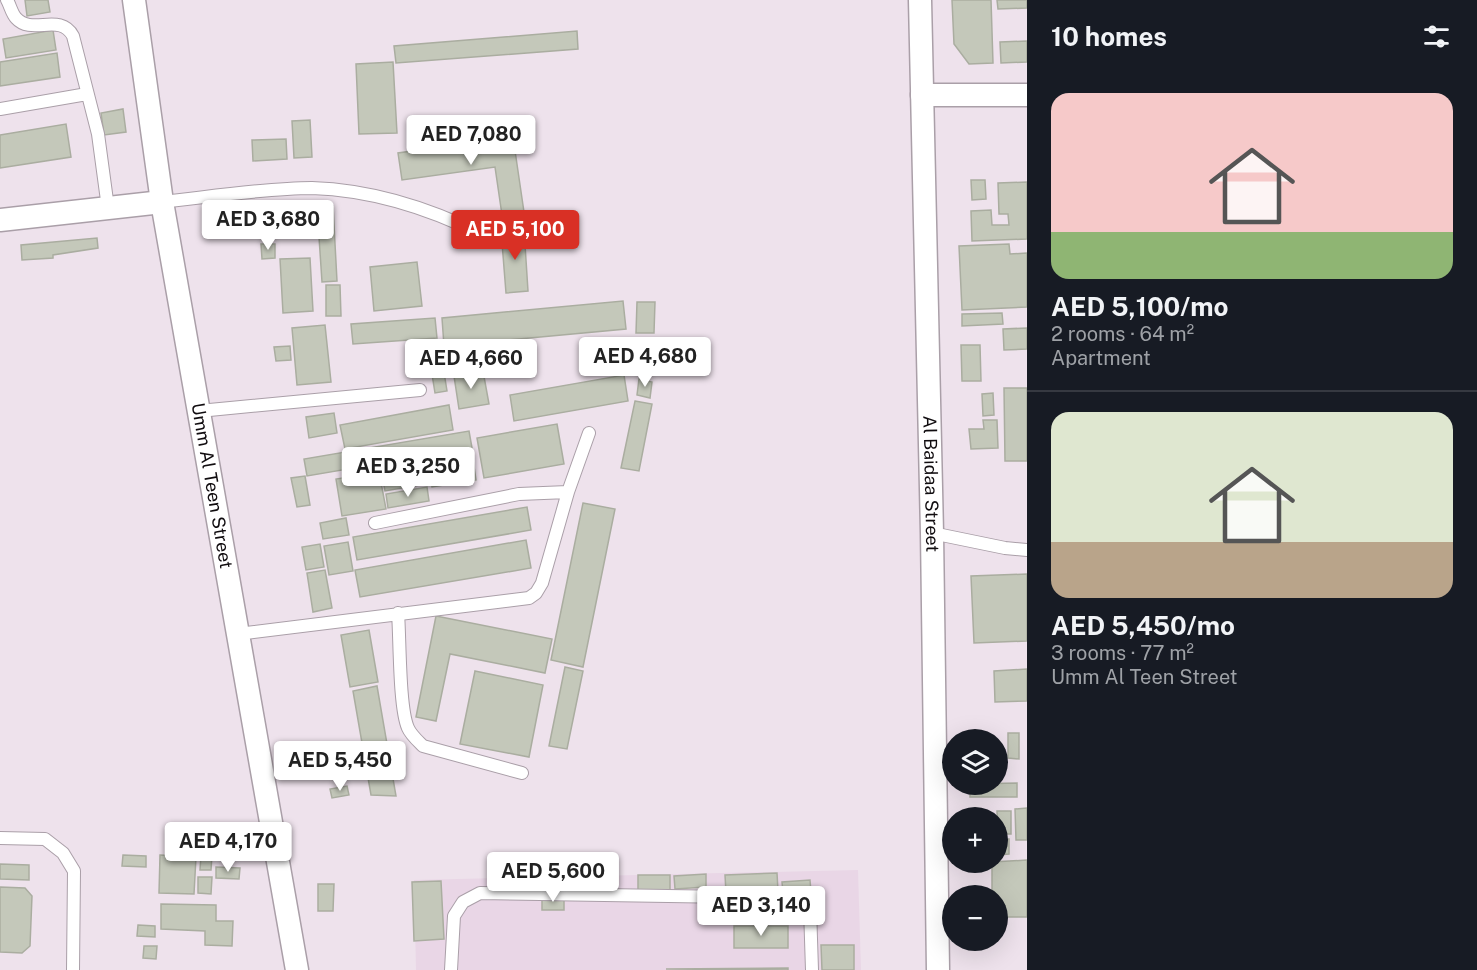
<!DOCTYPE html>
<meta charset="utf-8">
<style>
body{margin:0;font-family:"Public Sans",sans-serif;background:#20242c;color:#f1f3f6;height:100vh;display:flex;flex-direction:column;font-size:22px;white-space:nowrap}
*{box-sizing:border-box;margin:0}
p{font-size:20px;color:#9ea1a6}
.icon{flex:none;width:33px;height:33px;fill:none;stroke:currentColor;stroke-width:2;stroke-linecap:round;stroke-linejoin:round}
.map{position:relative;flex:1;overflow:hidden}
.drawer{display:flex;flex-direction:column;background:#171b24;width:450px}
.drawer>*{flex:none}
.controls{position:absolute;left:942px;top:729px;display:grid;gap:12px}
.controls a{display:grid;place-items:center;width:66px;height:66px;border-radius:50%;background:#171b24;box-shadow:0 6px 24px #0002;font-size:30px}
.price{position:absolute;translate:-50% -51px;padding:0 14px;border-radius:6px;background:#fff;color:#222;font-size:20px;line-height:39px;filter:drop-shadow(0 2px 3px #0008)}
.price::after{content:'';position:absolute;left:50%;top:36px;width:18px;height:14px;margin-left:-9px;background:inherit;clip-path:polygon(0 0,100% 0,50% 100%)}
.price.current{background:#d93025;color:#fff}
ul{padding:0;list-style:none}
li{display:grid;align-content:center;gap:12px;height:318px;padding:0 24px}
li+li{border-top:2px solid #363941}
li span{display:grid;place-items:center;height:186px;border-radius:18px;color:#555}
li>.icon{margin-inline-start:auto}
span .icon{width:108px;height:108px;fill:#fffc;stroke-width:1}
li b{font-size:26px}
h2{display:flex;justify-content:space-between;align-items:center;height:72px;padding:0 24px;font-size:26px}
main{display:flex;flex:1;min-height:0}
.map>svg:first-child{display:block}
.built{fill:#e9d6e6}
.building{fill:#c4c8ba;stroke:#aaada0;stroke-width:1.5}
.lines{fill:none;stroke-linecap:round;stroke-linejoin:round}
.service-casing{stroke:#aa9fa8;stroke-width:14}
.minor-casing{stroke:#aa9fa8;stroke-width:25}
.service{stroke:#fff;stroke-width:12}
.minor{stroke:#fff;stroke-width:22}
.labels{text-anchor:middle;stroke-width:6;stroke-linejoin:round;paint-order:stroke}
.street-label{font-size:18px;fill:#100c0f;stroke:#eee2ec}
</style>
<main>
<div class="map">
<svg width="1027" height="970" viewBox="0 0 1027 970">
<rect width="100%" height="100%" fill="#eee2ec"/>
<!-- built -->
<path class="built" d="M858,870l3,100h-445l-2,-90z"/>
<!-- building -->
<path class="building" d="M25,0h23l2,12 -23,4z
M952,0h39l2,63 -24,1 -15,-20z
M997,0h30v8l-29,1z
M53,30l3,20 -50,8 -3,-19z
M577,31l1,18 -182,14 -2,-17z
M1027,41v21l-26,1 -1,-21z
M57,53l3,24 -60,9v-24z
M393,62l4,71 -38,1 -3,-70z
M123,109l3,23 -22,3 -3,-22z
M310,120l2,37 -18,1 -2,-37z
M66,124l5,33 -71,11v-33z
M513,137l11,75 -22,3 -7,-48 -93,13 -4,-27z
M286,139l1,20 -34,2 -1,-21z
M971,180h14l1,19 -14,1z
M1027,182v57l-55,2 -1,-30 20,-1 1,15h17l-1,-11h-9l-1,-31z
M333,206l4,75 -15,1 -5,-75z
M524,229l4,62 -22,2 -5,-63z
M97,238l1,10 -45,7v3l-31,2 -1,-15z
M261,244h14v14l-13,1z
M1009,244l1,10 17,-1v54l-65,3 -3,-64z
M310,258l3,53 -30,2 -3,-54z
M417,262l5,44 -48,5 -4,-44z
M326,285h14l1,31h-15z
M623,301l3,28 -182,17 -2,-28z
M637,302h18l-1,31h-18z
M1002,313l1,11 -41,2v-12z
M435,318l2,20 -84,6 -2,-20z
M325,325l6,57 -34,3 -5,-57z
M1027,328v21l-23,1 -1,-21z
M439,341l8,50 -12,2 -8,-50z
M961,345h19l1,36h-19z
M290,346l1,14 -15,1 -2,-14z
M474,349l1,13 -26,2 -1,-13z
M619,350l19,3 -2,19 -20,-2z
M641,357l37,1v17l-38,-1z
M483,371l6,33 -30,5 -5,-33z
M624,375l4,26 -114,20 -4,-26z
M639,379l13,3 -2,16 -13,-3z
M1004,388h23v73h-22z
M993,393l1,22 -11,1 -1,-22z
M635,401l17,3 -13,67 -18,-3z
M449,405l4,25 -108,19 -5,-24z
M334,413l3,20 -28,5 -3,-21z
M983,420h14l1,28 -27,1 -2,-20h15z
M557,424l7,40 -80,14 -7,-40z
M469,431l3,17 -165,28 -3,-17z
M472,453l4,27 -44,7 -4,-26z
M423,464l3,20 -41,7 -4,-20z
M379,472l7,37 -44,7 -6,-37z
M305,476l5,29 -13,2 -6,-29z
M427,487l2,14 -41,7 -2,-14z
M583,503l32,6 -32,158 -32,-7z
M527,507l4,23 -174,30 -4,-23z
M346,518l3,17 -26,4 -3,-16z
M526,540l5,28 -171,29 -5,-27z
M348,542l5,29 -24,4 -5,-29z
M320,544l4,23 -18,3 -4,-23z
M325,570l7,38 -19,4 -6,-39z
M1027,574v67l-53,2 -3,-67z
M436,616l116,23 -7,34 -95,-19 -14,67 -20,-4z
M369,630l9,52 -28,5 -9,-52z
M565,667l18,4 -16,78 -18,-3z
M1027,669v32l-32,1 -1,-31z
M475,671l68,14 -14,72 -69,-13z
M377,686l19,110 -25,-1 -18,-104z
M1008,733h11v26l-11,-1z
M1017,783v14h-47v-13z
M347,786l2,9 -17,3 -2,-9z
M1027,808v32h-11l-1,-31z
M997,811h14v23h-13z
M998,839h11v15l-11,1z
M123,855l23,1v11l-24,-1z
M160,855l36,2 -2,37 -35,-1z
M201,855h11l-1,15h-11z
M1027,860v57h-29v-21h-6v-34z
M0,864l29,1v15l-29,-1z
M216,867l24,1 -1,11 -23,-1z
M777,873l1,18 -52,2 -1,-18z
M706,874v13l-31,2 -1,-13z
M638,875h32v15h-32z
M198,877h14l-1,17 -13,-1z
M810,880l1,12 -28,1 -1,-11z
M441,881l3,58 -30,2 -2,-59z
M318,884h16l-1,27h-15z
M0,887l25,1 7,8 -2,50 -8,7 -22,-1z
M542,897h22v13h-22z
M161,904l55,1v16h17l-1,25 -27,-1v-14l-44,-2z
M138,925l17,1v11l-18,-1z
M734,926h54v22h-54z
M821,945h33v25h-32z
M144,946h13l-1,13 -13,-1z
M788,968v2l-122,-1z"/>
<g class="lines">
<!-- service casing -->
<g class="service-casing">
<path id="service" d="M7,0c3,5 5,14 9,18 16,18 44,-6 57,18l25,98 10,74
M0,109l87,-15
M162,202c47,-5 104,-14 150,-14 61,2 117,20 171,47
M199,411l221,-21
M375,523l144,-29 49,-2
M932,533l73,15 22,2
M398,613c2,25 1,95 10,115 3,7 10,13 15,18l99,27
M238,634l291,-36 7,-5 6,-10 26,-91 21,-59
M0,838l45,1 18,14 11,18 -1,99
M451,970l3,-54 9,-14 17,-9 317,5 8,2 5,8 2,62"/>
</g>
<!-- minor casing -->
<g class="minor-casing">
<g id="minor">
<path id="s1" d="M134,0l28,202 135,768"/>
<path id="s2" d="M920,0l12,533 6,437"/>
<path d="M922,95h105"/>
<path d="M0,220l162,-18"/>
</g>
</g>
<!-- service -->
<use href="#service" class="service"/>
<!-- minor -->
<use href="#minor" class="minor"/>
</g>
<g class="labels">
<!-- street labels -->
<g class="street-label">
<text dy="6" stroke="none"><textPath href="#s2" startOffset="484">Al Baidaa Street</textPath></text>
<text dy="6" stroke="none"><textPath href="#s1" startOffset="492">Umm Al Teen Street</textPath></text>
</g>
</g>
</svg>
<div class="controls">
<a><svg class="icon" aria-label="layers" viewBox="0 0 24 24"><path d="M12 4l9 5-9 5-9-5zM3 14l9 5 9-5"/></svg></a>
<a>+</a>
<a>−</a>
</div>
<b class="price" style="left:471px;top:166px">AED 7,080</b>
<b class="price" style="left:268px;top:251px">AED 3,680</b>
<b class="price current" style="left:515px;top:261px">AED 5,100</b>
<b class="price" style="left:645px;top:388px">AED 4,680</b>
<b class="price" style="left:471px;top:390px">AED 4,660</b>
<b class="price" style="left:408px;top:498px">AED 3,250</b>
<b class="price" style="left:340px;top:792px">AED 5,450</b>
<b class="price" style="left:228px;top:873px">AED 4,170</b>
<b class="price" style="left:553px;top:903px">AED 5,600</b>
<b class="price" style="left:761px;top:937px">AED 3,140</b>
</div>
<section class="drawer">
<h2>10 homes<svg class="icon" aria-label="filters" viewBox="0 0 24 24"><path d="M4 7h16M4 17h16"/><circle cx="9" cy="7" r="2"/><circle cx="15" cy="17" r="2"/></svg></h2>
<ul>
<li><span style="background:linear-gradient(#f6c9c9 75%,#8fb573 0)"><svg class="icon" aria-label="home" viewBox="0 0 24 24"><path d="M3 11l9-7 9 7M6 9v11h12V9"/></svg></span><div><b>AED 5,100/mo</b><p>2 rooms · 64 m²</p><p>Apartment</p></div></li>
<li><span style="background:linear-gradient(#dfe7d0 70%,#b9a48a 0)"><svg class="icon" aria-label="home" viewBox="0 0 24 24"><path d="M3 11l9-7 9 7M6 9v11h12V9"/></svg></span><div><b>AED 5,450/mo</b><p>3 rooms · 77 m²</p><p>Umm Al Teen Street</p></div></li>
</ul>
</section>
</main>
